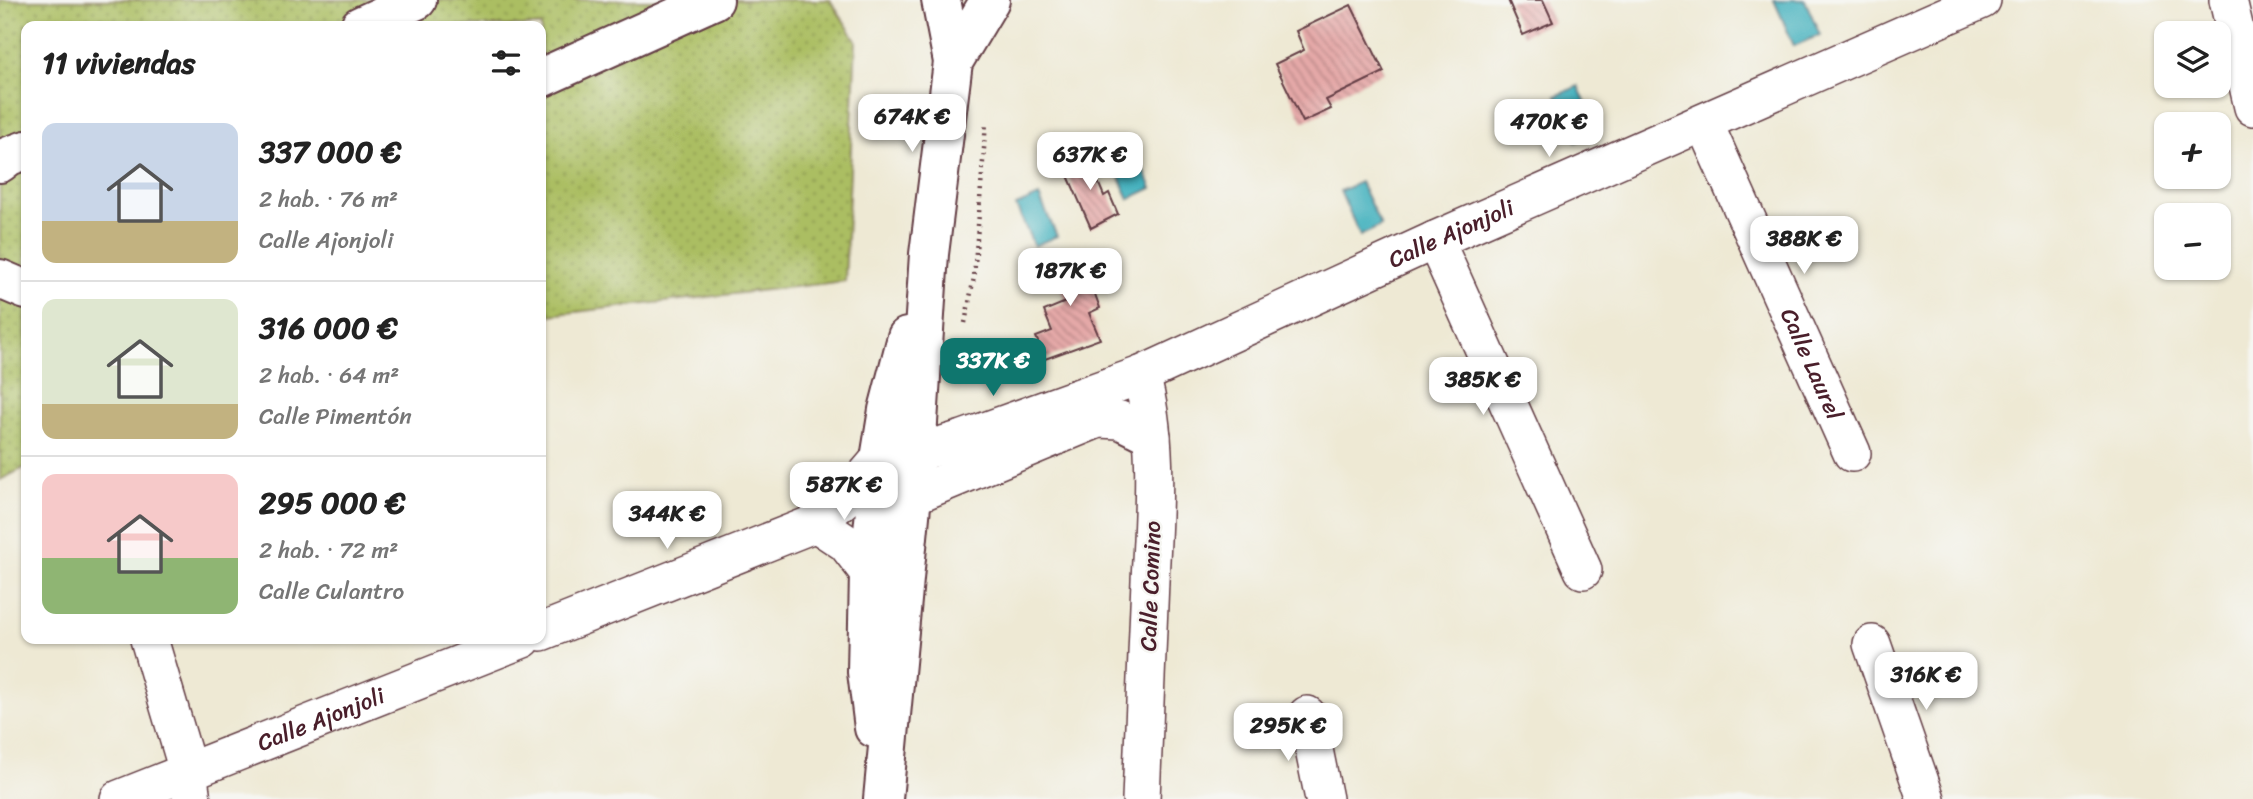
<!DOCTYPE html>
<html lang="es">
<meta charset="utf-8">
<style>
body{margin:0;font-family:Sriracha,sans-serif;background:#f2f2f2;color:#222;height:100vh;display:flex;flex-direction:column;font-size:26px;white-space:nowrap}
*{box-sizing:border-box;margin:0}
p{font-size:23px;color:#767676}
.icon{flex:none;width:38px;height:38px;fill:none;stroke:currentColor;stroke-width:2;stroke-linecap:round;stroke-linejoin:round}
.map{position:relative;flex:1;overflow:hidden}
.drawer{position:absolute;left:21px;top:21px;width:525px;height:623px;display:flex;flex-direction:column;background:#fff;border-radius:14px;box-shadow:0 2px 5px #0004}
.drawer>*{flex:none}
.controls{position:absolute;left:2154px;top:21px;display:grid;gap:14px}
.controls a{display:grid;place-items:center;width:77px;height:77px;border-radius:14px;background:#fff;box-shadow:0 2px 5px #0004;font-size:35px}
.price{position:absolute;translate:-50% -60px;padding:0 16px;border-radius:14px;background:#fff;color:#222;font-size:23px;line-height:46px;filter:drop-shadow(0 2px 4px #0008)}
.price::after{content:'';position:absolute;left:50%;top:42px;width:21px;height:16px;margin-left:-10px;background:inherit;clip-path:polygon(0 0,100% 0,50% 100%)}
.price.current{background:#0f766e;color:#fff}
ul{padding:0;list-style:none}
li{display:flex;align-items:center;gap:21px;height:175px;padding:0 21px}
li+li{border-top:2px solid #e0e0e0}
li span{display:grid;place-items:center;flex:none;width:196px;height:140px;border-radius:14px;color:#555}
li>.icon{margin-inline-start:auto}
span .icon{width:84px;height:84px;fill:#fffc;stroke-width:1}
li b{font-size:30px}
h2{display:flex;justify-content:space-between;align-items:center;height:84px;padding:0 21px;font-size:30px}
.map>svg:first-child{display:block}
.grass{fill:url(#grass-dots);stroke:#7a6e46;stroke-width:2}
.water{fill:#42b1be;stroke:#466874;stroke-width:2}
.building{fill:url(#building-back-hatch)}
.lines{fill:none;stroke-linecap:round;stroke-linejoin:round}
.minor-casing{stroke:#633d44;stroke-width:40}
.tertiary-casing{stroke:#633d44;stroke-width:42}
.secondary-casing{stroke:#633d44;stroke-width:42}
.path{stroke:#633d44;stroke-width:4.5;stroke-dasharray:2 5;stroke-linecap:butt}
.minor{stroke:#fff;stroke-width:37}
.tertiary{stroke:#fff;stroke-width:38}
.secondary{stroke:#fff;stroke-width:38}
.labels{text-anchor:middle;stroke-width:5;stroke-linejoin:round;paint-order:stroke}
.street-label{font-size:23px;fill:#4a1f2b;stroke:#f6f6f2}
</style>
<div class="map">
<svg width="2253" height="799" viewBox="0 0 2253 799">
<defs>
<pattern id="grass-dots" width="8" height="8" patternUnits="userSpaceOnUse" patternTransform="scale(1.75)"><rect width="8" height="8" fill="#abbe62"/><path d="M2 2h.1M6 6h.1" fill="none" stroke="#8d9a51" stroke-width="1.8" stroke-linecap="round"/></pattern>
<pattern id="building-back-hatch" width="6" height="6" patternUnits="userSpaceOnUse" patternTransform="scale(1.75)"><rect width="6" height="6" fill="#e5a9a8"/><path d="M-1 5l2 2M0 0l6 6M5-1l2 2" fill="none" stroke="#bc8989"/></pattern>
</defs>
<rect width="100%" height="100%" fill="#f6f6f2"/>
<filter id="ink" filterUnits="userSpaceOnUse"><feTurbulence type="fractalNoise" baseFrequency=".0143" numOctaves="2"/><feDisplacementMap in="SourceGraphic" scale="14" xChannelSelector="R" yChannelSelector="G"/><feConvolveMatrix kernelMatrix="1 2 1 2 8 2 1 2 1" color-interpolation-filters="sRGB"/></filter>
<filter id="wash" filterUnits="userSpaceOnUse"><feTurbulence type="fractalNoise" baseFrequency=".00686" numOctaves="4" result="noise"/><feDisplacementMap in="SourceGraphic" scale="28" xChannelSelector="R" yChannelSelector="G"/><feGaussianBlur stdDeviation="1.57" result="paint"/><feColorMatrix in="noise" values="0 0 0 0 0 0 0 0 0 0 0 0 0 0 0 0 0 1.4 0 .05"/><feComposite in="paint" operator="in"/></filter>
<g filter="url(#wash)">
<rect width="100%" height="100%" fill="#eee9d4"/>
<!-- grass -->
<path class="grass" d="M0,0h830l26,40 -11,241 -304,35v-290h-515v441l-26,13z"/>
<!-- water -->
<path class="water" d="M1774,0h31l15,35 -26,11z
M1578,86l21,46 -23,10 -20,-46z
M1133,146l19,42 -23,11 -19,-43z
M1360,182l21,44 -21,10 -20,-45z
M1039,196l18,40 -23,10 -18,-40z"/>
<g id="blocks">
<!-- building -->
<path class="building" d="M1508,0h35l10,22 -30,13z
M1351,5l33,67 -58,28 5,9 -28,13 -28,-58 29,-14 -8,-19z
M1072,158l3,6 13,-6 16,38 5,-3 9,21 -27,14 -29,-66z
M1078,248l22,60 -11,5 11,26 -55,20 -9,-22 16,-6 -8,-20 22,-9 -17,-42z"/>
</g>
</g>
<g filter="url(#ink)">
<use href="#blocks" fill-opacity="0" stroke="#633d44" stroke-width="2"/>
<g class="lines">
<!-- minor casing -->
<g class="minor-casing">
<g id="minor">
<path d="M2228,0l25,107"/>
<path id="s1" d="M1704,123l148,330"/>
<path d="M1435,240l148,330"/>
<path d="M1141,375c19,66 12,138 9,206 -3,73 -6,145 -9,218"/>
<path id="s2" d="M916,453l47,-14 178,-64 294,-135 547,-240"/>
<path d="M912,496l186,-77 22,1 32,16"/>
<path d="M816,523l30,20 23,30"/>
<path d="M541,632l275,-109 35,-30 29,-34"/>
<path d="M149,639l39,132 4,28"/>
<path d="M1872,644l54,155"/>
<path d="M1307,715l17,84"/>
<path id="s3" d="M119,799l404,-160"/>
</g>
</g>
<!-- tertiary casing -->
<g class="tertiary-casing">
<path id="tertiary" d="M360,26l57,-26
M541,78l173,-78
M0,163l9,-7 17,-6
M0,279l26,11"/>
</g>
<!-- secondary casing -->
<g class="secondary-casing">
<path id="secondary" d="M953,62l37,-62
M874,728l-7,-56 2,-99 11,-114 8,-49 19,-73
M883,799l33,-346 13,-199 24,-192 -12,-62"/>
</g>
<!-- path -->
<path class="path" d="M965,323l9,-46 12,-154"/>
<!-- minor -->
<use href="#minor" class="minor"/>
<!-- tertiary -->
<use href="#tertiary" class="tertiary"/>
<!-- secondary -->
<use href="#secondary" class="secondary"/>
</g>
</g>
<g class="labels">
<!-- street labels -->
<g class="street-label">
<text dy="8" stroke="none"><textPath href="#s2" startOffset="579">Calle Ajonjoli</textPath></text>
<text dy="8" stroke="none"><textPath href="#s1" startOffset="264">Calle Laurel</textPath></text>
<text transform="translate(1150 586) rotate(-88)" y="8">Calle Comino</text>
<text dy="8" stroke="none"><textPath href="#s3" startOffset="217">Calle Ajonjoli</textPath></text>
</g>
</g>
</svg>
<div class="controls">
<a><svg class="icon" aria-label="layers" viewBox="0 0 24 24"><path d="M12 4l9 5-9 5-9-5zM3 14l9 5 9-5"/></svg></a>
<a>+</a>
<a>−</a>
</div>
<b class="price" style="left:912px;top:154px">674K €</b>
<b class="price" style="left:1549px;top:159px">470K €</b>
<b class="price" style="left:1090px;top:192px">637K €</b>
<b class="price" style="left:1804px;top:276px">388K €</b>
<b class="price" style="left:1070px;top:308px">187K €</b>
<b class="price current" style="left:993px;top:398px">337K €</b>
<b class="price" style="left:1483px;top:417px">385K €</b>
<b class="price" style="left:844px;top:522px">587K €</b>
<b class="price" style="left:667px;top:551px">344K €</b>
<b class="price" style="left:1926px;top:712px">316K €</b>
<b class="price" style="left:1288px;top:763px">295K €</b>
<section class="drawer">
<h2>11 viviendas<svg class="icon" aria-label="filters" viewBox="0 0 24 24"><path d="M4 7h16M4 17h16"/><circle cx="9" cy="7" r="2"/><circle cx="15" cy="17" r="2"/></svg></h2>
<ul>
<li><span style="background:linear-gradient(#c9d6e8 70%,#c2b280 0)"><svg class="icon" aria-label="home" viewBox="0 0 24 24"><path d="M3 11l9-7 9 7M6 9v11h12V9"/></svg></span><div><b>337 000 €</b><p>2 hab. · 76 m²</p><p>Calle Ajonjoli</p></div></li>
<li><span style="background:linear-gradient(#dfe7d0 75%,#c2b280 0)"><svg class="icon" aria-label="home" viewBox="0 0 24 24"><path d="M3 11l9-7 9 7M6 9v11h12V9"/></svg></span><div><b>316 000 €</b><p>2 hab. · 64 m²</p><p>Calle Pimentón</p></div></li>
<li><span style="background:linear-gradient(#f6c9c9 60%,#8fb573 0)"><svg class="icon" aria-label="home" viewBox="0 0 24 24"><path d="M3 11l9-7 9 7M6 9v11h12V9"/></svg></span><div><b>295 000 €</b><p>2 hab. · 72 m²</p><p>Calle Culantro</p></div></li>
</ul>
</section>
</div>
